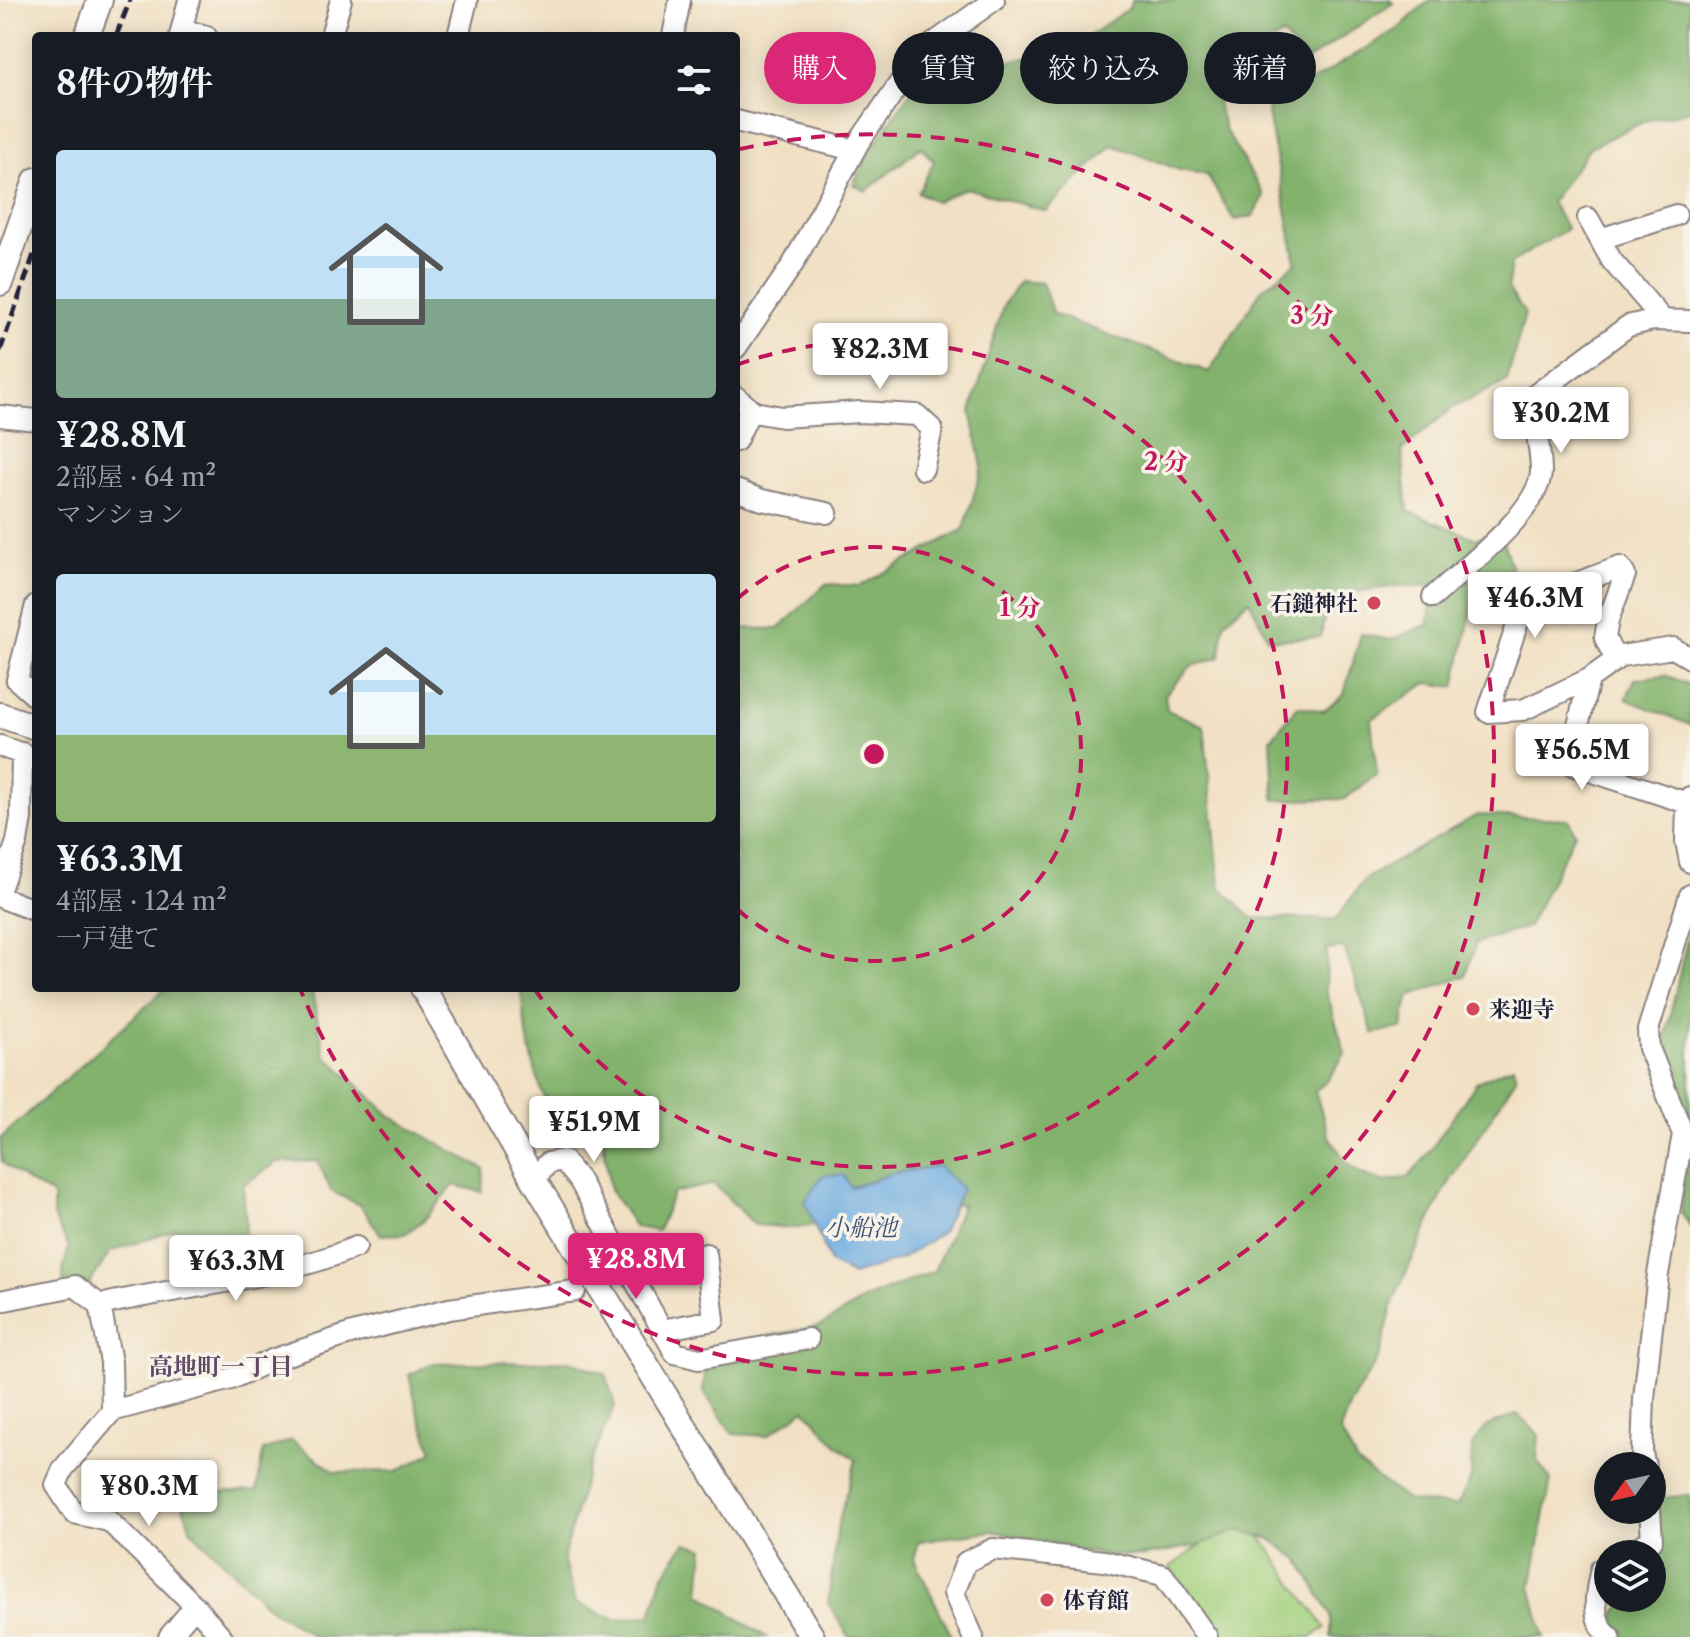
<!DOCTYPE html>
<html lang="ja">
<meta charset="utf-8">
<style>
body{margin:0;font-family:"Libre Caslon Text","Noto Serif JP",serif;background:#20242c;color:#f1f3f6;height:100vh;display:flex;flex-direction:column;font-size:30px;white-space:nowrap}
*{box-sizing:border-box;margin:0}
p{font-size:26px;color:#9ea1a6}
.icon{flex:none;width:44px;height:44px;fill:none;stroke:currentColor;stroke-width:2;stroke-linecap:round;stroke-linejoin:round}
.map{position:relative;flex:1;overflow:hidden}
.details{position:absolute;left:32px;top:32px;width:708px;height:960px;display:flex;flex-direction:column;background:#171b24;border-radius:8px;box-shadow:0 4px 20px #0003}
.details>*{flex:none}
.guide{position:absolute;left:764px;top:32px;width:760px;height:72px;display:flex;gap:16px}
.needle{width:52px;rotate:237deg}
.buttons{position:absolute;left:1594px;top:1452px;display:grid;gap:16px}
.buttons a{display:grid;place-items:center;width:72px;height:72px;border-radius:50%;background:#171b24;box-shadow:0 4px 20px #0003;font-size:40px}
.price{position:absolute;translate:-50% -68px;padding:0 18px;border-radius:8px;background:#fff;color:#222;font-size:26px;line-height:52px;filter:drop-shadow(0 2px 4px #0008)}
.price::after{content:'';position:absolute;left:50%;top:48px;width:24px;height:18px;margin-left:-12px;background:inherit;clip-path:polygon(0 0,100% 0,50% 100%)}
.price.active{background:#db2777;color:#fff}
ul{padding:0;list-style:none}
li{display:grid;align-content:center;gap:16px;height:424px;padding:0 24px}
li span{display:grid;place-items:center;height:248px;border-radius:8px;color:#555}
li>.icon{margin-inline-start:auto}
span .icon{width:144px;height:144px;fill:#fffc;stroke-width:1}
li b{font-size:34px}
h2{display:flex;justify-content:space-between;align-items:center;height:96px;padding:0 24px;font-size:34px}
.pill{padding:0 28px;border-radius:36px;background:#171b24;box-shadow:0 4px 20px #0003;font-size:28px;line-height:72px}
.pill.active{background:#db2777;color:#fff}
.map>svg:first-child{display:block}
.green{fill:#a3d07d;stroke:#62795c;stroke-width:2}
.forest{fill:#82b26c;stroke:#526a54;stroke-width:2}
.water{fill:#6eace0;stroke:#48678e;stroke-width:2}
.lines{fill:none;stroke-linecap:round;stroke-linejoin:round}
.minor-tunnel{stroke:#c8baa8;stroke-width:20;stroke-dasharray:20 10;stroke-linecap:butt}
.minor-casing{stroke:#8a817f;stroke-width:24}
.tertiary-casing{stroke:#8a817f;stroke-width:28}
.minor{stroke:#fff;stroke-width:20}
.tertiary{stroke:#fff;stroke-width:24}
.rail{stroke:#22223b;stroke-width:5;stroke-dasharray:12 6;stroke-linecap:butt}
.ring{fill:none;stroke:#c2185b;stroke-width:4;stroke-dasharray:14 10}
.poi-dot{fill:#d1495b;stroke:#f7f3e8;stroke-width:3}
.labels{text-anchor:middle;stroke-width:7;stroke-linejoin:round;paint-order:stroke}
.poi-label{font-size:22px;font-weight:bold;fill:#22223b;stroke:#f7f3e8;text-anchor:start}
.water-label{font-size:24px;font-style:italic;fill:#3d5275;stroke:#f7f3e8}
.neighbourhood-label{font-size:24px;font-weight:bold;fill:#604867;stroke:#f7f3e8}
.centre{fill:#c2185b;stroke:#f7f3e8;stroke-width:4}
.ring-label{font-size:24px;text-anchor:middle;font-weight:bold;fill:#c2185b;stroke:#f7f3e8;stroke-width:7;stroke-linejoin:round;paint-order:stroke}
</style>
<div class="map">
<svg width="1690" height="1637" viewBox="0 0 1690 1637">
<rect width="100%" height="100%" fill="#f7f3e8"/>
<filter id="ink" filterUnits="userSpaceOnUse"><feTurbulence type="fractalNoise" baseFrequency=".0125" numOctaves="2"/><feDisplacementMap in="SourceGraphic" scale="16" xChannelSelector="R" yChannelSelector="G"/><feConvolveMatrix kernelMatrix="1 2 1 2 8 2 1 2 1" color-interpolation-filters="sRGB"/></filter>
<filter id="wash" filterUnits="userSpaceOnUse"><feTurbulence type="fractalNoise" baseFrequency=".006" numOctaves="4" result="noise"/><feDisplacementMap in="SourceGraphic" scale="32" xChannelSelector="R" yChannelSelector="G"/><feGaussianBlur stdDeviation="1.8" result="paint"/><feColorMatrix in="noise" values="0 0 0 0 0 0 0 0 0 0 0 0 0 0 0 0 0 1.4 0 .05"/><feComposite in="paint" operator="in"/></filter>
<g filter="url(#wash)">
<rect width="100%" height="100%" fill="#f1e0c3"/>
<!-- green -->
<path class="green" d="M1245,1514l80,114 -13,9h-94l-48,-70z"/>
<!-- forest -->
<path class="forest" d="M1132,0h258l3,3 -85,57 -26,-25 -42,26 -23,41 8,28 39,65 -11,21 -19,4 -27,-45 -27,-5 -67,-25 -68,66 -79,-23 -30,14 -18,-10 16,-30 -13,-15 -55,44 -13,-7 19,-35 46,-68 39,-32 5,18 57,-7 66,-21 44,-31z
M1429,0h261v111l-45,10 -55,26 -39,55 16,27 -56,34 -3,25 17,26 -18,67 -55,27 -50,42 6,61 68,28 23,-10 13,40 -34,12 -23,106 -28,-4 -56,37 6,54 -32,25 -71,1 -3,-61 27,-33 26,5 20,-17 17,-60 30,6 38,-16 3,-38h-35l-69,10 -7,41 -52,3 -20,-40 -25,23 -4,34 -30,10 -25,28 2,15 37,16 16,161 32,31 84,1 29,-40 112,-64 91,4 7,14 -47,94 -52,16 -11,33 -56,20 -7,32 -29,5 -29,-85 -17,2 -1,40 19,63 -17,27 -13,11 14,45 17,26 14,11 23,9 26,-5 16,-19 52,-76 36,-16 3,12 -72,113 -50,108 -14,56 -30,49 -10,27 17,32 52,38 48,5 14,-28 1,-33 15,-19 30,-12 22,21 -2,26 14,19 -20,107 13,50h-213v-22l-31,-54 -29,-22 -32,-9 -40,15 -56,11 -41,-1 -110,-24 -73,10 -5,18 38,78h-103l-21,-34 10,-79 18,-64 -20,-16 -31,-35 -38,27 -34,-2 -30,-43 5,-43 112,-22 45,-27 69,-28 28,-66 -43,-4 -121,27 -43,-3 -41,-41 -41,9 -15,38 -23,-4 -25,-37 -9,-65 -18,-5 -24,15c-21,-47 -35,-96 -38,-147h215v-360l42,1 48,-45 34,2 104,-57 18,-62 -11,-56 33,-107 16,-23 22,2 11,31 156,58 53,-83 34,-26 -29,-155 131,-79z
M1665,675l25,10v40l-64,-26 9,-20z
M1690,926v300l-9,-14 5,-48 -28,-94z
M166,988h145l14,67 67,62 92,52 -2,23 -28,-7 -29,34 -20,15 -24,1 -21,-30 -29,-14 -13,-30 -40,1 -35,23 3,39 -8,45 -42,-9 -18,-32 -68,24 -27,42 -19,-4 -1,-21 6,-22 -16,-30v-22l-25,-13 -26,-20 -2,-23z
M569,1361l37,13 9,32 -28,64 -24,89 13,44 41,17 34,-5 11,-37 23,-35 19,5 -4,45 66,44h-451l-45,-29 -79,-78 -12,-36 78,-3 6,-40 28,-11 44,32 62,-1 36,-19 -15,-40 -9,-37 22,-11z
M1690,1495v142h-77l3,-26 12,-13h24v-44h-4l-3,-34 16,-22z"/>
<!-- water -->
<path class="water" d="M938,1166l24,23 -20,43 -39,26 -50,17 -23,-12 -25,-62 18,-26h20l8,12 43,-14z"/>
</g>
<g filter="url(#ink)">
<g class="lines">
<!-- minor-tunnel -->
<path class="minor-tunnel" d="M582,1287l40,-27"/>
<!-- minor casing -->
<g class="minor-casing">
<path id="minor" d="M182,30l24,6
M180,36l9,-36
M331,36l10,-36
M458,36l9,-36
M673,36l7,-36
M736,121l118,29
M1588,218l24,43 51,59
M1600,239l76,-24
M736,348l57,-84 66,-122 51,-74 24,-25 60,-43
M736,397l18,15 28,5 78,-5 57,3 15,14 -9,40
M0,416l36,4
M736,441l15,-32
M736,490l26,10 65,13
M1433,597c29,-27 106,-85 108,-125 0,-24 -7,-50 -10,-74l97,-72 25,-6 37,1
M36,605l-19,75 19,17
M1616,660l-11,-22 3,-18 17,-45 -5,-8 -65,24 -34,22 -33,99 35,-2 66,-31 32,-23 52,-8 17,10
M1589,679l-20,85 118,39 3,-6
M0,746l36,13
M1687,803l-1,38 4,21
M0,889l17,-47 4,-24 1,-65
M0,897l36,14
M534,1180l14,-17 15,-3 16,20 96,173 24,6 109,-20
M0,1301l75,-15 25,19 11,57 1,49 119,-32 41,-19 81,-27 96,-24 126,-18
M100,1305c86,-20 174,-24 256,-58
M662,1330l52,-10 -8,-66
M112,1411l-49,58 -7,16 18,28 35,8 86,85 -26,31
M1645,1466l-3,-13 2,-55 14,-124 25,-140 -34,-86 -1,-18 42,-135
M1624,1554l28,-14 -2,-30
M1608,1565l-7,4c-5,21 -12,52 9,68
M195,1606l27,31
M973,1637l-19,-44 12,-31 27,-13 111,12 59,14 44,62"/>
</g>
<!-- tertiary casing -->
<g class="tertiary-casing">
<path id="tertiary" d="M87,36l13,-36
M0,283l36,-103
M0,715l36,12
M423,988l111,192 278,457"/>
</g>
<!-- minor -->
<use href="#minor" class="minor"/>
<!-- tertiary -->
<use href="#tertiary" class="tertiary"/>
<!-- rail -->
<path class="rail" d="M116,36l14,-36
M0,351l36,-102"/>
</g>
</g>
<!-- distance rings -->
<g class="ring">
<path d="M737 599A207 207 0 1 1 737 909"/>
<path d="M736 365A413 413 0 1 1 536 991"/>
<path d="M740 149A620 620 0 1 1 301 991"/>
</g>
<!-- markers -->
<g class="poi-dot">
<circle cx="1374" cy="603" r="8"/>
<circle cx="1473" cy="1009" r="8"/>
<circle cx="1047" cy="1600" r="8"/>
</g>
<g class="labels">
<!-- poi labels -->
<g class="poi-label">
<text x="1358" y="611" text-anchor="end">石鎚神社</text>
<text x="1489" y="1017">来迎寺</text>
<text x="1063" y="1608">体育館</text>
</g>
<!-- water labels -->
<g class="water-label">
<text x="861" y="1236">小船池</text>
</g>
<!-- neighbourhood labels -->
<g class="neighbourhood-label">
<text x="221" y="1375">高地町一丁目</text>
</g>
</g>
<circle cx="874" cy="754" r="12" class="centre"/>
<g class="ring-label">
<text x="1312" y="324">3 分</text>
<text x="1166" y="470">2 分</text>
<text x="1020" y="616">1 分</text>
</g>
</svg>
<div class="buttons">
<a><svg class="needle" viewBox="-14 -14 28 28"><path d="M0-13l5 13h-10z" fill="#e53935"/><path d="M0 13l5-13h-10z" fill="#9ea1a6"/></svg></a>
<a><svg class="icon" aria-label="layers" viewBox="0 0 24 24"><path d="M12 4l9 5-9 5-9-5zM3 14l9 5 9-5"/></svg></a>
</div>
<b class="price" style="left:880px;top:391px">¥82.3M</b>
<b class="price" style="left:1561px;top:455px">¥30.2M</b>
<b class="price" style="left:1535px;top:640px">¥46.3M</b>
<b class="price" style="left:1582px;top:792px">¥56.5M</b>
<b class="price" style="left:594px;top:1164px">¥51.9M</b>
<b class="price active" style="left:636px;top:1301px">¥28.8M</b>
<b class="price" style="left:236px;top:1303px">¥63.3M</b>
<b class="price" style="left:149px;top:1528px">¥80.3M</b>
<div class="guide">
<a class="pill active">購入</a>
<a class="pill">賃貸</a>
<a class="pill">絞り込み</a>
<a class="pill">新着</a>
</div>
<section class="details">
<h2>8件の物件<svg class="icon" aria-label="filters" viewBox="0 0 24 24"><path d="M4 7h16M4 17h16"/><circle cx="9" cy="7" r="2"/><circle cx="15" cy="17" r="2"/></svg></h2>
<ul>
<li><span style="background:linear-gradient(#bfe0f5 60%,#7fa58c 0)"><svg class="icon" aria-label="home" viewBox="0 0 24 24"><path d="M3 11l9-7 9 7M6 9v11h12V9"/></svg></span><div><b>¥28.8M</b><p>2部屋 · 64 m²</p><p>マンション</p></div></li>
<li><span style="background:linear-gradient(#bfe0f5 65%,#8fb573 0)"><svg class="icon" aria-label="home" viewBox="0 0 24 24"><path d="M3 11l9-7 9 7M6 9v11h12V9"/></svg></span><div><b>¥63.3M</b><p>4部屋 · 124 m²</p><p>一戸建て</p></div></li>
</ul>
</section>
</div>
